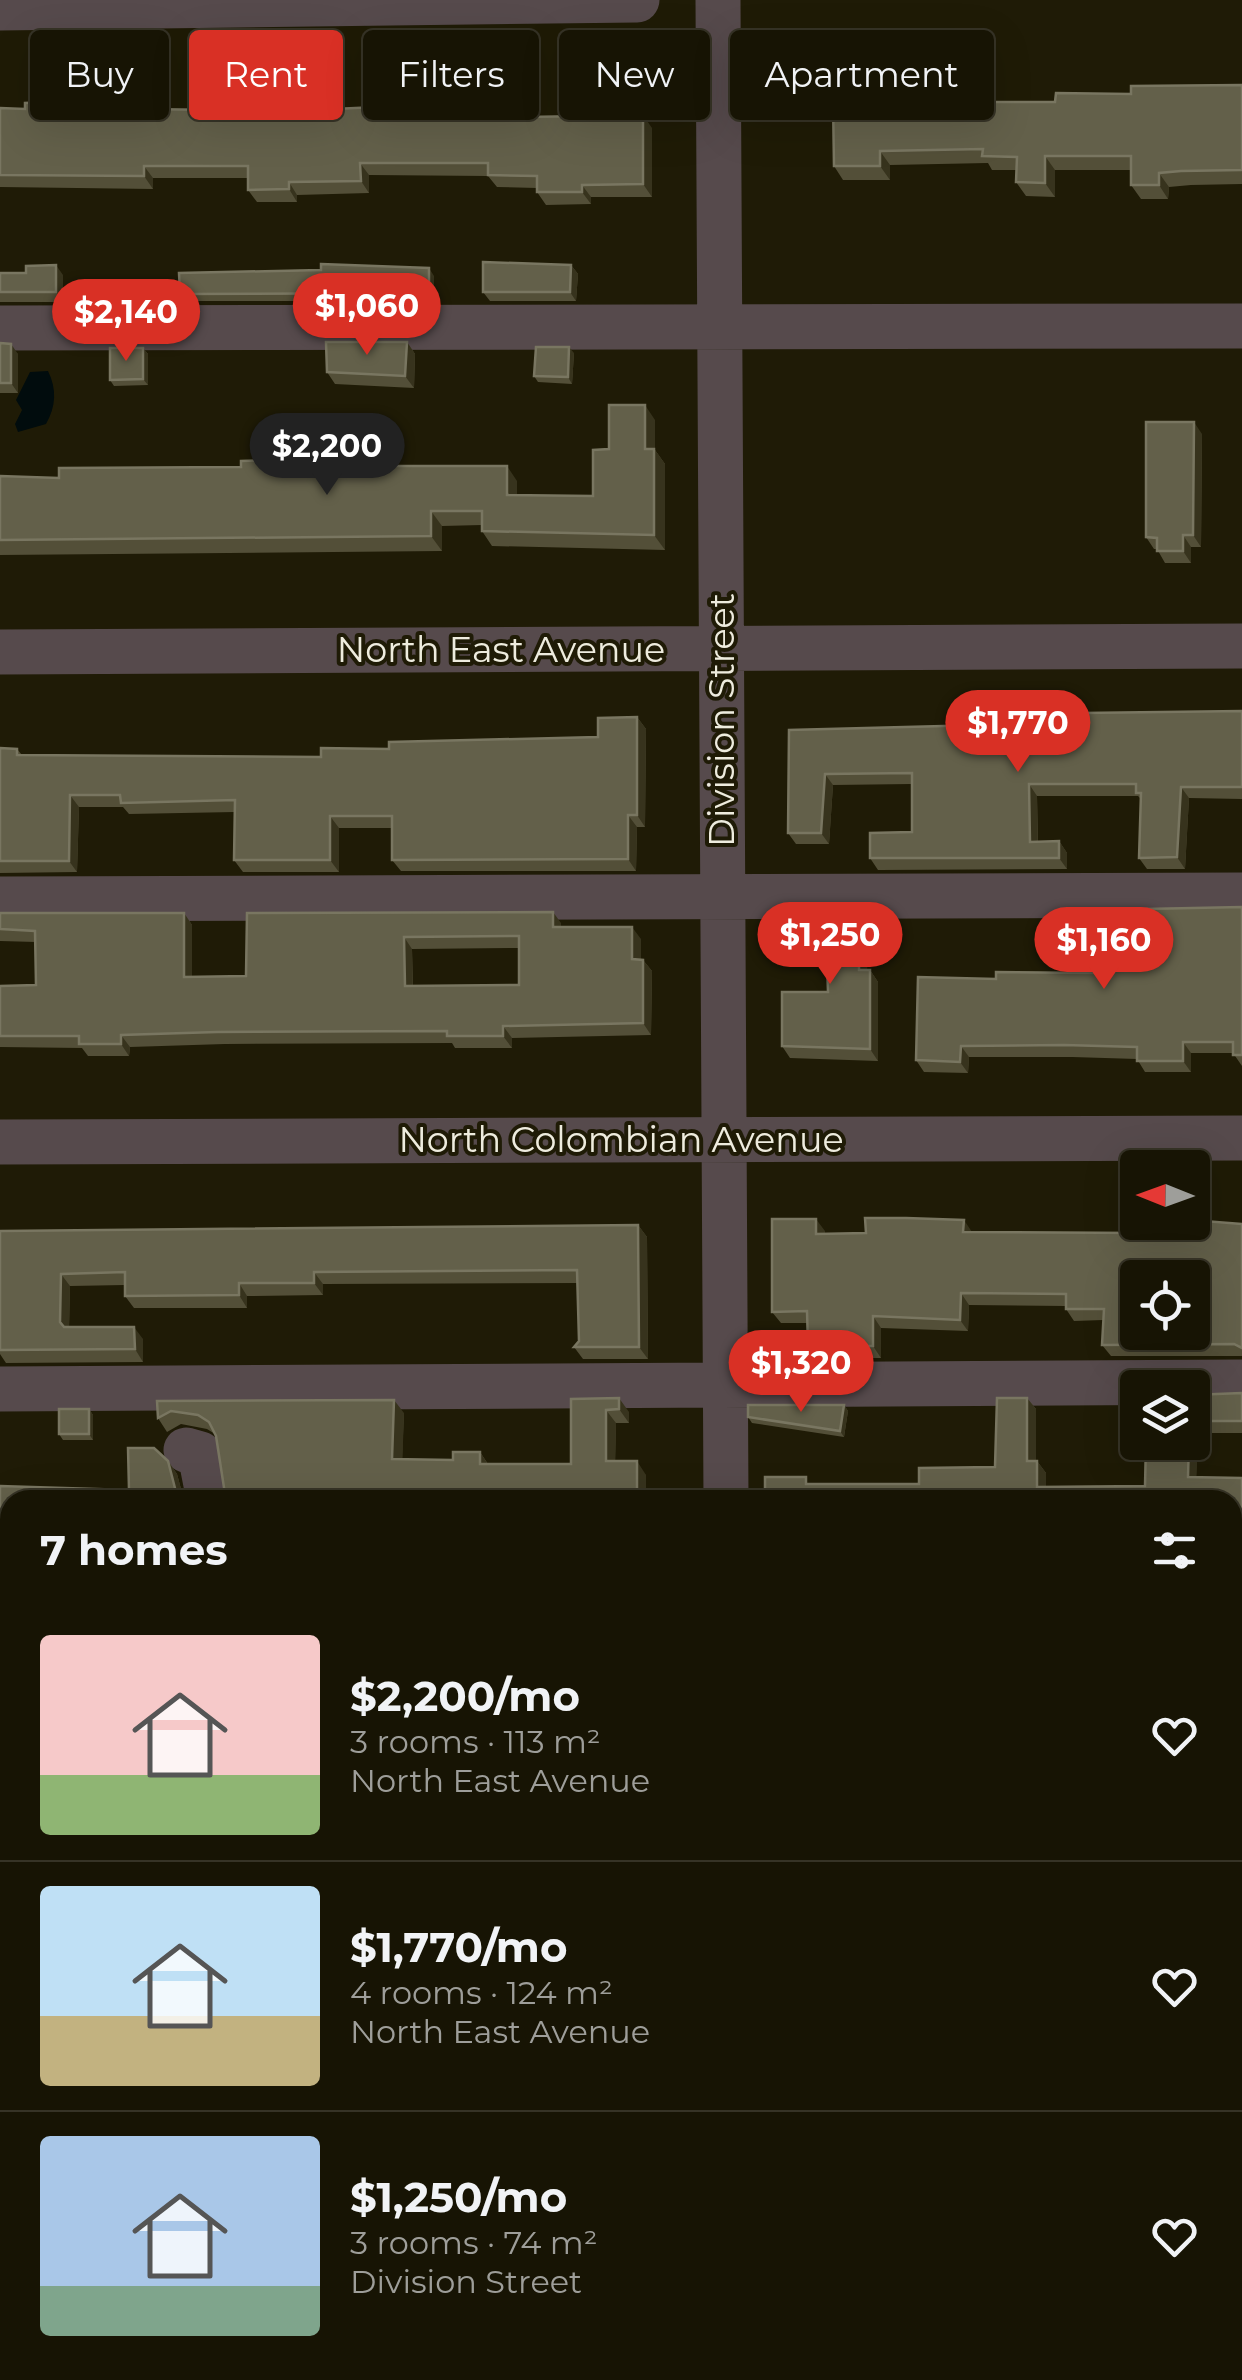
<!DOCTYPE html>
<meta charset="utf-8">
<style>
body{margin:0;font-family:Montserrat,sans-serif;background:#242113;color:#f1f3f6;height:100vh;display:flex;flex-direction:column;font-size:38px;white-space:nowrap}
*{box-sizing:border-box;margin:0}
p{font-size:32px;color:#9e9e9a}
.icon{flex:none;width:55px;height:55px;fill:none;stroke:currentColor;stroke-width:2;stroke-linecap:round;stroke-linejoin:round}
.map{position:relative;flex:1;overflow:hidden}
.side{position:absolute;left:0px;top:1490px;width:1242px;height:890px;display:flex;flex-direction:column;background:#171404;border-radius:30px 30px 0 0;box-shadow:0 10px 40px #0002,0 0 0 2px #363326}
.side>*{flex:none}
.hud{position:absolute;left:30px;top:30px;width:1182px;height:90px;display:flex;gap:20px}
.needle{width:65px;rotate:271deg}
.tools{position:absolute;left:1120px;top:1150px;display:grid;gap:20px}
.tools a{display:grid;place-items:center;width:90px;height:90px;border-radius:10px;background:#171404;box-shadow:0 10px 40px #0002,0 0 0 2px #363326;font-size:50px}
.price{position:absolute;translate:-50% -85px;padding:0 22px;border-radius:35px;background:#d93025;color:#fff;font-size:32px;line-height:65px;filter:drop-shadow(0 2px 5px #0008)}
.price::after{content:'';position:absolute;left:50%;top:60px;width:30px;height:22px;margin-left:-15px;background:inherit;clip-path:polygon(0 0,100% 0,50% 100%)}
.price.selected{background:#222;color:#fff}
ul{padding:0;list-style:none}
li{display:flex;align-items:center;gap:30px;height:250px;padding:0 40px}
li+li{border-top:2px solid #363326}
li span{display:grid;place-items:center;flex:none;width:280px;height:200px;border-radius:10px;color:#555}
li>.icon{margin-inline-start:auto}
span .icon{width:120px;height:120px;fill:#fffc;stroke-width:1}
li b{font-size:42px}
h2{display:flex;justify-content:space-between;align-items:center;height:120px;padding:0 40px;font-size:42px}
.tag{padding:0 35px;border-radius:10px;background:#171404;box-shadow:0 10px 40px #0002,0 0 0 2px #363326;font-size:35px;line-height:90px}
.tag.selected{background:#d93025;color:#fff}
.map>svg:first-child{display:block}
.water{fill:#010c0d}
.lines{fill:none;stroke-linecap:round;stroke-linejoin:round}
.minor{stroke:#564a4c;stroke-width:45}
.wall{fill:#534f38;fill-rule:evenodd}
.shaded-wall{fill:#37331d}
.building{fill:#63604a;stroke:#797661;stroke-width:2.5;fill-rule:evenodd}
.labels{text-anchor:middle;stroke-width:8;stroke-linejoin:round;paint-order:stroke}
.street-label{font-size:35px;fill:#eeecde;stroke:#1f1b06}
</style>
<div class="map">
<svg width="1242" height="2380" viewBox="0 0 1242 2380">
<rect width="100%" height="100%" fill="#1f1b06"/>
<!-- water -->
<path class="water" d="M48,371c9,18 8,36 -2,53l-28,8 -3,-8 7,-14 -6,-10 14,-28z"/>
<g class="lines">
<!-- minor -->
<path class="minor" d="M718,0l8,1500
M0,8l637,-8
M0,328l1242,-2
M0,652l1242,-6
M0,899l1242,-4
M0,1142l1242,-4
M0,1389l1242,-7
M186,1450l14,4 9,46
M1232,1624h10
M0,1629h10
M1232,1874h10
M0,1877h10
M1232,2111h10
M0,2117h10
M1232,2359h10
M0,2365h10
M731,2370v10"/>
</g>
<!-- wall -->
<path class="wall" d="M1242,85v99l-51,1 -22,2 -1,12h-27l-10,-14v-15h-76v27l-29,-1 -10,-14v-12h-24l-4,-7 -98,2v15h-47l-9,-14 -1,-64h222z
M0,108l151,1 384,8 117,11v69h-61v7l-45,1 -9,-13v-4l-40,-1 -9,-11 -119,-1v18l-72,2v7h-40l-9,-12v-12h-95v11l-153,-2z
M571,265l7,9 -2,27h-86l-7,-9z
M321,270l113,6v25h-249l-5,-7z
M0,273l63,2v27h-63z
M407,342l8,12 -1,34 -79,-4 -8,-12z
M0,343l18,11v39h-18z
M143,348l5,6v31l-34,1 -4,-6z
M574,353l-2,31 -34,-2 -4,-6z
M655,420v30l10,14v86l-173,-4 -10,-15v-6l-40,1v25l-442,4v-79l59,2 298,-12 160,15v14l76,1 16,-47z
M1202,434l-1,113h-10v16h-26l-8,-14h-3l-8,-12z
M1029,708l8,12v5h45l160,-14v88l-53,-1 -4,71h-38l-8,-11 2,-59 -3,-3h-101l1,46 21,-1 8,12v16l-189,1 -8,-12 42,-26v-48l-79,1 -4,59h-33l-8,-11 1,-103 193,-5z
M637,717l9,12 -1,98h-8l-1,44h-235l-9,-11v-32h-53v44h-96l-9,-12 1,-48 -106,2 -6,-7h-44l-2,65 -77,1v-125l17,1 5,6 299,2 68,-8 209,-12z
M1242,907v159l-9,-13h-42v19h-46l-8,-13 -65,-2h-103l-1,16 -44,-1 -8,-12 80,-81 101,-6z
M859,911l9,11 -1,48h3l8,12v79l-88,-3 -8,-12 46,-54 -1,-45h-37l-8,-12z
M0,913h184l8,12v52l54,-1 1,-63 314,10v4l80,12v21h2l9,11 -1,64 -139,3v10h-57l-3,-5 -227,1 -95,3 -1,9h-41l-6,-8 -82,-1v-61l36,-1v-43l-36,-1zM519,948v37l-106,1 -1,-37z
M1242,1224v132h-131l-9,-11 1,-25 -29,1 -8,-12v-3l-97,-1 -1,26 -87,-3v30h-65l-8,-12v-23h-27l-9,-11 53,-81v3l315,-1z
M638,1225l9,12 1,122h-65l-9,-12 5,-6 -1,-58 -255,1v11l-76,1v12h-113l-9,-12v-11l-55,1 -1,41 74,12v23l-137,1 -6,-9v-123z
M1242,1393v40h-44l-2,44 46,1v60h-10v-38l-421,-16h108l76,-17 32,-69 9,11v52h1l9,12v14l99,-1 47,-44v-47z
M571,1399l58,13v11h-13l-1,38 31,14v25h-425l4,-6 -10,-60 -8,-5 -26,-5 -14,8 -9,-14 -1,-17 247,12 -2,46 51,1 27,-8 8,12h83z
M844,1405l4,6 -4,26 -92,-14 -4,-6z
M89,1409l4,6v25h-30l-4,-6z
M168,1461l9,13 7,26h-174v45h-10v-59l129,4z
M1232,1704h10v144l-10,1z
M0,1709h10v75l-10,-1z
M0,1816l10,1v34l-10,1z
M10,1887v37l-10,-1v-32h3z
M1232,1888l10,8v137h-10z
M0,1962h10v64h-10z
M1232,2183l10,1v87h-10z
M0,2205h10v134l-10,3z"/>
<!-- shaded-wall -->
<path class="shaded-wall" d="M526,105l9,12h-9z
M643,115l9,13v69l-9,-13z
M880,151l10,14v15l-10,-14z
M1045,156l10,14v27l-10,-14z
M360,163l9,12v18l-8,-12z
M144,166l9,12v11l-9,-13z
M1159,173l10,14 -1,12 -9,-14z
M289,182l8,13v7l-8,-13z
M582,185l9,12v7l-9,-12z
M56,265l7,10v27l-7,-10z
M571,265l7,9 -2,27 -6,-9z
M429,268l5,8v25l-5,-8z
M407,342l8,12 -1,34 -9,-12z
M11,344l7,10v39l-7,-10z
M569,347l5,6 -2,31 -4,-7z
M143,348l5,6v31l-5,-6z
M645,405l10,15v30l10,14v86l-11,-15 -9,-86z
M1194,422l8,12 -1,113 -8,-12z
M507,466l10,15v29l-10,-15z
M431,511l11,15v25l-11,-15z
M1183,535l8,12v16l-8,-12z
M1029,708l8,12v17l-8,-12z
M637,717l9,12 -1,98 -8,-12z
M825,774l8,11 -4,59 -8,-11z
M1029,784l8,12 1,57 -8,-11z
M1181,787l8,11 -4,71 -8,-12z
M70,795l9,12 -2,65 -8,-11z
M628,815l9,12 -1,44 -8,-12z
M330,816l9,12v44l-9,-12z
M1059,841l8,12v16l-8,-11z
M859,911l9,11 -1,60 -8,-12z
M553,912l8,11v16l-8,-12z
M184,913l8,12v63l-8,-11z
M632,927l9,12v32l-9,-12z
M404,937l8,12 1,48 -8,-11z
M643,960l9,11 -1,64 -8,-12z
M870,970l8,12v79l-8,-12z
M503,1026l9,12v10l-9,-12z
M121,1035l9,12 -1,9 -8,-12z
M1183,1042l8,11v19l-8,-11z
M961,1046l8,11 -1,16 -8,-11z
M816,1219l9,12v15l-9,-12z
M964,1220l8,12h-9z
M638,1225l9,12 1,122 -9,-12z
M314,1272l9,12v11l-9,-12z
M61,1274l9,12 -1,49 -9,-13z
M239,1283l8,13v12l-8,-13z
M961,1293l8,12 -1,26 -8,-11z
M873,1316l8,12v30l-8,-12z
M134,1327l9,12v23l-8,-13z
M619,1398l10,14v11l-10,-14z
M1027,1398l9,11v64l-9,-12z
M394,1400l10,13 -2,60 -10,-14z
M844,1405l4,6 -4,26 -4,-6z
M89,1409l4,6v25l-4,-6z
M606,1410l10,13 -1,52 -9,-14z
M1192,1425l6,8 -2,56 -8,-12 1,-35h3z
M480,1452l9,14 -9,-2z
M168,1461l9,13 7,26h-6z
M637,1461l9,14v25h-9z
M1037,1461l9,12v26l-9,-12z
M1237,1888l5,8v67l-5,-8z
M203,2370h3l6,10h-9z
M610,2370h4l5,10h-9z
M1031,2370h8v10h-8z"/>
<!-- building -->
<path class="building" d="M1242,85v85l-61,1 -22,2v12h-28v-29h-86v27l-29,-1 1,-25 -35,-1 1,-7 -103,2v15h-46l-1,-64h222l1,-9 75,1v-8z
M144,99v10l144,2 180,-8 58,2v12l117,-2v69l-61,1v7h-45v-16l-49,-1v-12h-128l1,18 -72,1v7l-41,1v-24h-104v10l-144,-1v-67l25,1v-6l70,-3z
M483,262l88,3 -1,27h-87z
M321,264l108,4v25l-249,1 -1,-21 142,-3z
M56,265v27h-56v-19h26v-7z
M326,342h81l-2,34 -78,-4z
M0,343l11,1v39h-11z
M536,347h33l-1,30 -34,-1z
M110,348h33v31l-33,1z
M609,405h36v44h9v86l-172,-4v-20h-51v25l-431,4v-64l59,2v-10l182,-1v-6l100,-3 12,2v6h154v29l86,1v-46l16,-1z
M1146,422h48l-1,113h-10v16h-26v-13l-11,-1z
M982,708h47v17h53v-12l160,-2v76h-61l-4,70 -38,1 2,-65h-5v-9h-107l1,58 29,-1v17h-189v-25l42,-1v-59l-87,1 -4,59h-33l1,-103 193,-5z
M637,717v98h-9v44l-236,1v-44h-62v44h-96l1,-60 -114,3 -1,-8h-50l-1,66h-69v-113l17,1v6l304,2v-9l68,1v-7l209,-5v-19z
M1242,907v148h-9v-13h-50v19h-46v-14l-73,-2 -103,1 -1,16 -44,-2 2,-83 78,2v-7l101,1 -1,-63z
M782,911h77v59h11v79l-88,-3v-54h46l-2,-57h-44z
M553,912v15h79v32l11,1v63l-140,3v10h-56v-5l-230,1 -96,3v9h-42v-8h-79v-50l36,-1 -1,-54 -35,-2v-16h184v64l62,-1 1,-63zM519,936v49l-114,1 -1,-49z
M865,1218h41l58,2 -1,12 177,1v-11h52v-2l50,4v124l-8,-4 -132,1 2,-36h-38v-15l-105,-1 -1,27 -87,-4v30h-65l-1,-35 -35,1v-93h44v15l50,-1zM1138,1278h54v54h-54z
M638,1225l1,122h-65l5,-6 -2,-71 -263,2v11h-75v12l-114,1v-24l-64,2 -1,48 4,5h70l1,22 -135,1v-119z
M1242,1393v28h-50v-26z
M619,1398v11l-13,1v51h31v39h-416l4,-6 -9,-58 -7,-14 -11,-7 -27,-4 -13,7 -1,-17 237,-1 -2,59 61,1v-8h27v12h91v-65z
M997,1398h30v63h10v26l108,-1 1,-44h43l-1,35 54,1v48h-10v-26h-467v-23h41v7h113v-16l76,-1z
M748,1405h96l-4,26 -92,-14z
M59,1409h30v25h-30z
M128,1448h26l14,13 10,39h-168v32l-10,-1v-45l129,4z
M1232,1704h10v136l-10,-3z
M0,1709h10v63h-10z
M0,1816l10,1v27l-7,-5h-3z
M10,1887v25h-10v-21h3z
M1232,1888h5v67h5v67h-10z
M0,1962h10v52h-10z
M1232,2183l10,1v75h-10z
M0,2205h10v126l-10,-5z
M167,2370h36v10h-36z
M353,2370h257v10h-257z
M806,2370h225v10h-225z
M1145,2370h67l12,4 18,-3v9h-97z"/>
<g class="labels">
<!-- street labels -->
<g class="street-label">
<text x="501" y="662">North East Avenue</text>
<text transform="translate(722 720) rotate(-90)" y="12">Division Street</text>
<text x="621" y="1152">North Colombian Avenue</text>
</g>
</g>
</svg>
<div class="tools">
<a><svg class="needle" viewBox="-14 -14 28 28"><path d="M0-13l5 13h-10z" fill="#e53935"/><path d="M0 13l5-13h-10z" fill="#9e9e9a"/></svg></a>
<a><svg class="icon" aria-label="locate" viewBox="0 0 24 24"><circle cx="12" cy="12" r="6"/><path d="M12 2v4M12 18v4M2 12h4M18 12h4"/></svg></a>
<a><svg class="icon" aria-label="layers" viewBox="0 0 24 24"><path d="M12 4l9 5-9 5-9-5zM3 14l9 5 9-5"/></svg></a>
</div>
<b class="price" style="left:367px;top:358px">$1,060</b>
<b class="price" style="left:126px;top:364px">$2,140</b>
<b class="price selected" style="left:327px;top:498px">$2,200</b>
<b class="price" style="left:1018px;top:775px">$1,770</b>
<b class="price" style="left:830px;top:987px">$1,250</b>
<b class="price" style="left:1104px;top:992px">$1,160</b>
<b class="price" style="left:801px;top:1415px">$1,320</b>
<div class="hud">
<a class="tag">Buy</a>
<a class="tag selected">Rent</a>
<a class="tag">Filters</a>
<a class="tag">New</a>
<a class="tag">Apartment</a>
</div>
<section class="side">
<h2>7 homes<svg class="icon" aria-label="filters" viewBox="0 0 24 24"><path d="M4 7h16M4 17h16"/><circle cx="9" cy="7" r="2"/><circle cx="15" cy="17" r="2"/></svg></h2>
<ul>
<li><span style="background:linear-gradient(#f6c9c9 70%,#8fb573 0)"><svg class="icon" aria-label="home" viewBox="0 0 24 24"><path d="M3 11l9-7 9 7M6 9v11h12V9"/></svg></span><div><b>$2,200/mo</b><p>3 rooms · 113 m²</p><p>North East Avenue</p></div><svg class="icon" aria-label="heart" viewBox="0 0 24 24"><path d="M12 20l-8-8c-3-5 5-10 8-4 3-6 11-1 8 4z"/></svg></li>
<li><span style="background:linear-gradient(#bfe0f5 65%,#c2b280 0)"><svg class="icon" aria-label="home" viewBox="0 0 24 24"><path d="M3 11l9-7 9 7M6 9v11h12V9"/></svg></span><div><b>$1,770/mo</b><p>4 rooms · 124 m²</p><p>North East Avenue</p></div><svg class="icon" aria-label="heart" viewBox="0 0 24 24"><path d="M12 20l-8-8c-3-5 5-10 8-4 3-6 11-1 8 4z"/></svg></li>
<li><span style="background:linear-gradient(#a9c7e8 75%,#7fa58c 0)"><svg class="icon" aria-label="home" viewBox="0 0 24 24"><path d="M3 11l9-7 9 7M6 9v11h12V9"/></svg></span><div><b>$1,250/mo</b><p>3 rooms · 74 m²</p><p>Division Street</p></div><svg class="icon" aria-label="heart" viewBox="0 0 24 24"><path d="M12 20l-8-8c-3-5 5-10 8-4 3-6 11-1 8 4z"/></svg></li>
</ul>
</section>
</div>
